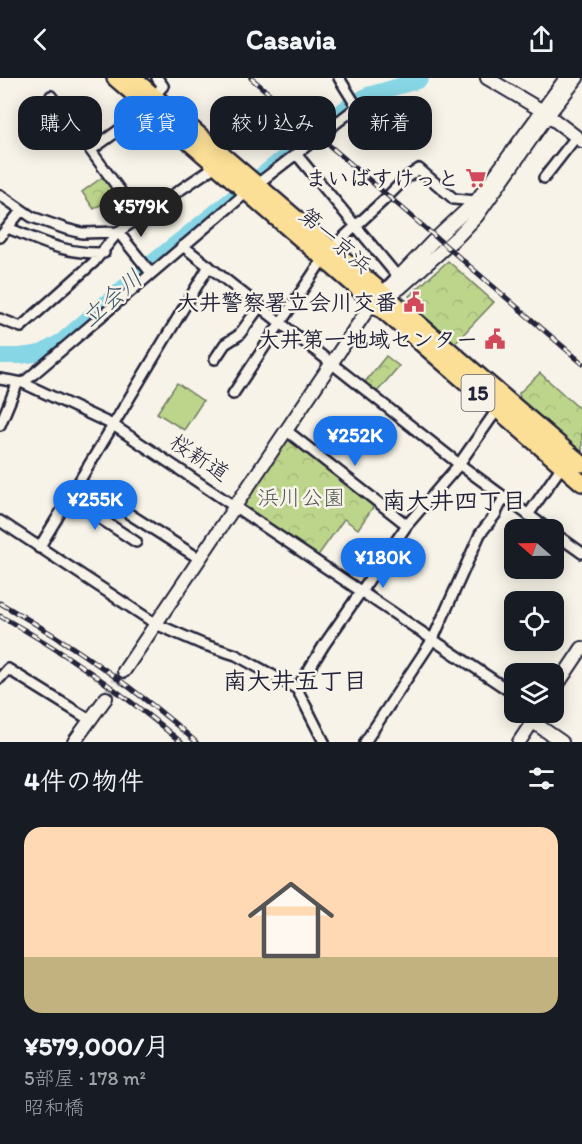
<!DOCTYPE html>
<html lang="ja">
<meta charset="utf-8">
<style>
body{margin:0;font-family:Itim,"Klee One",sans-serif;background:#20242c;color:#f1f3f6;height:100vh;display:flex;flex-direction:column;font-size:22px;white-space:nowrap}
*{box-sizing:border-box;margin:0}
p{font-size:20px;color:#9ea1a6}
.icon{flex:none;width:33px;height:33px;fill:none;stroke:currentColor;stroke-width:2;stroke-linecap:round;stroke-linejoin:round}
.map{position:relative;height:664px;overflow:hidden}
.side{display:flex;flex-direction:column;background:#171b24;flex:1}
.side>*{flex:none}
.hud{position:absolute;left:18px;top:18px;width:546px;height:54px;display:flex;gap:12px}
.needle{width:39px;rotate:290deg}
.buttons{position:absolute;left:504px;top:441px;display:grid;gap:12px}
.buttons a{display:grid;place-items:center;width:60px;height:60px;border-radius:12px;background:#171b24;box-shadow:0 3px 15px #0003;font-size:30px}
.price{position:absolute;translate:-50% -51px;padding:0 14px;border-radius:21px;background:#1a73e8;color:#fff;font-size:20px;line-height:39px;filter:drop-shadow(0 2px 3px #0008)}
.price::after{content:'';position:absolute;left:50%;top:36px;width:18px;height:14px;margin-left:-9px;background:inherit;clip-path:polygon(0 0,100% 0,50% 100%)}
.price.current{background:#222;color:#fff}
ul{padding:0;list-style:none}
li{display:grid;align-content:center;gap:12px;height:318px;padding:0 24px}
li span{display:grid;place-items:center;height:186px;border-radius:18px;color:#555}
li>.icon{margin-inline-start:auto}
span .icon{width:108px;height:108px;fill:#fffc;stroke-width:1}
li b{font-size:26px}
h2{display:flex;justify-content:space-between;align-items:center;height:72px;padding:0 24px;font-size:26px}
.tag{padding:0 21px;border-radius:18px;background:#171b24;box-shadow:0 3px 15px #0003;font-size:21px;line-height:54px}
.tag.current{background:#1a73e8;color:#fff}
header{display:flex;justify-content:space-between;align-items:center;height:78px;padding:0 24px;background:#171b24;font-size:27px;font-weight:700}
.map>svg:first-child{display:block}
.park{fill:url(#park-crowns);stroke:#707c63;stroke-width:1.5}
.pitch{fill:#bdd58b;stroke:#707c63;stroke-width:1.5}
.lines{fill:none;stroke-linecap:round;stroke-linejoin:round}
.river{stroke:#87d6e5;stroke-width:16}
.tertiary-tunnel{stroke:#ccc9c5;stroke-width:12;stroke-dasharray:12 6;stroke-linecap:butt}
.minor-casing{stroke:#22223b;stroke-width:14}
.tertiary-casing{stroke:#22223b;stroke-width:16}
.trunk-casing{stroke:#22223b;stroke-width:20}
.minor{stroke:#f7f3e8;stroke-width:9}
.tertiary{stroke:#f7f3e8;stroke-width:12}
.trunk{stroke:#fbdf96;stroke-width:15}
.rail-casing{stroke:#22223b;stroke-width:5}
.rail{stroke:#f7f3e8;stroke-width:3;stroke-dasharray:9;stroke-linecap:butt}
.labels{text-anchor:middle;stroke-width:5;stroke-linejoin:round;paint-order:stroke}
.shield{fill:#f7f3e8;stroke:#62616f;stroke-width:1.5}
.shield-label{font-size:21px;font-weight:bold;fill:#22223b}
.poi-label{font-size:22px;font-weight:bold;fill:#22223b;stroke:#f7f3e8;text-anchor:end}
.street-label{font-size:22px;fill:#22223b;stroke:#f7f3e8}
.park-label{font-size:22px;fill:#505853;stroke:#f7f3e8}
.water-label{font-size:24px;font-style:italic;fill:#40586e;stroke:#f7f3e8}
.neighbourhood-label{font-size:24px;font-weight:bold;fill:#22223b;stroke:#f7f3e8}
</style>
<header><svg class="icon" aria-label="back" viewBox="0 0 24 24"><path d="M15 5l-7 7 7 7"/></svg>Casavia<svg class="icon" aria-label="share" viewBox="0 0 24 24"><path d="M12 15V3M7 8l5-5 5 5M5 13v7h14v-7"/></svg></header>
<div class="map">
<svg width="582" height="664" viewBox="0 0 582 664">
<defs>
<pattern id="park-crowns" width="20" height="18" patternUnits="userSpaceOnUse" patternTransform="scale(1.5)"><rect width="20" height="18" fill="#bdd58b"/><path d="M2 6a3 3 0 1 1 6 0M12 15a3 3 0 1 1 6 0" fill="none" stroke="#a2b779"/></pattern>
</defs>
<rect width="100%" height="100%" fill="#f7f3e8"/>
<filter id="ink" filterUnits="userSpaceOnUse"><feTurbulence type="fractalNoise" baseFrequency=".0167" numOctaves="2"/><feDisplacementMap in="SourceGraphic" scale="12" xChannelSelector="R" yChannelSelector="G"/><feConvolveMatrix kernelMatrix="1 2 1 2 8 2 1 2 1" color-interpolation-filters="sRGB"/></filter>
<g filter="url(#ink)">
<!-- park -->
<path class="park" d="M104,98l13,18 -23,15 -12,-17z
M448,183l46,41 -39,41 -37,-32 3,-5 -12,-10z
M386,278l13,10 -22,26 -12,-10z
M540,295l42,38v42l-62,-54 -1,-6z
M288,357l86,71 -16,23 -14,-10 -27,38 -75,-52z"/>
<!-- pitch -->
<path class="pitch" d="M177,305l26,18 -19,29 -27,-17z"/>
<g class="lines">
<!-- river -->
<path class="river" d="M0,278h19l16,-2 8,-2 19,-11 92,-80 193,-154 21,-12 49,-14 4,-3"/>
<!-- tertiary-tunnel -->
<path class="tertiary-tunnel" d="M106,620l18,-27"/>
<!-- minor casing -->
<g class="minor-casing">
<path id="minor" d="M51,18l78,107
M154,18l9,-10 -6,-8
M91,72l59,-42
M297,77l101,122
M544,100l32,-41
M0,117l32,22 34,12 16,4 36,-1 99,-67
M8,150c35,14 56,26 96,25
M0,159l21,-26
M183,168l276,218 90,66
M332,170l53,-49 22,-22 12,-8 35,30 22,2
M0,241l21,8 73,-65 24,-30 33,41
M215,281l10,-15 14,-9 21,-29
M0,301l23,4 90,42 401,269
M23,305l224,-191 110,-85 -18,-29
M233,316l90,-135
M0,347l18,-43
M287,353l120,94
M79,404l121,77
M69,420l67,44
M528,437l34,-49
M0,443l156,103 46,20 34,11 61,34 27,53
M554,455l28,20
M39,470l170,-282
M0,600l8,-9 82,51
M297,611l27,-44 83,-120 50,-58 42,-60
M365,664l68,-103 47,-105 15,-19 9,-18"/>
</g>
<!-- tertiary casing -->
<g class="tertiary-casing">
<path id="tertiary" d="M487,0l54,32 41,31
M385,219l15,-9 59,-53 18,-19 71,-101 29,-37
M124,593l244,-362 64,-67 44,-41 90,-123
M554,612l28,-42
M533,644l29,20
M74,664l32,-44
M519,664l20,-30"/>
</g>
<!-- trunk casing -->
<g class="trunk-casing">
<path id="trunk" d="M115,0l467,405
M133,0l449,386"/>
</g>
<!-- minor -->
<use href="#minor" class="minor"/>
<!-- tertiary -->
<use href="#tertiary" class="tertiary"/>
<!-- trunk -->
<use href="#trunk" class="trunk"/>
<!-- rail casing -->
<g class="rail-casing">
<path id="rail" d="M251,0l331,285
M0,525c70,40 136,85 196,139
M0,538c65,36 124,78 181,126"/>
</g>
<!-- rail -->
<use href="#rail" class="rail"/>
</g>
</g>
<!-- icons -->
<defs>
<g id="supermarket-bare" transform="scale(1.62)"><path d="M-6-5.5h2.5l.6 2H6L4.5 2H-2.5L-4.4-4H-6ZM-1.5 3.2a1.3 1.3 0 1 0 .1 0ZM3 3.2a1.3 1.3 0 1 0 .1 0Z" fill="#d1495b" stroke="#f7f3e8" stroke-width="2.5" paint-order="stroke"/></g>
<g id="civic-bare" transform="scale(1.62)"><path d="M-.6-6.5H3V-4.5H.6V-3L4-1V1h2V6H-6V1h2V-1L-.6-3ZM-1.2 2.5V6h2.4V2.5Z" fill="#d1495b" stroke="#f7f3e8" stroke-width="2.5" paint-order="stroke"/></g>
</defs>
<g fill-rule="evenodd">
<use href="#supermarket-bare" x="476" y="100"/>
<use href="#civic-bare" x="414" y="224"/>
<use href="#civic-bare" x="495" y="261"/>
</g>
<g class="labels">
<!-- shield labels -->
<rect class="shield" x="461.5" y="297" width="33" height="36" rx="4.5"/>
<g class="shield-label">
<text x="478" y="322">15</text>
</g>
<!-- poi labels -->
<g class="poi-label">
<text x="459" y="108">まいばすけっと</text>
<text x="397" y="232">大井警察署立会川交番</text>
<text x="478" y="269">大井第一地域センター</text>
</g>
<!-- street labels -->
<g class="street-label">
<text transform="translate(336 162) rotate(41)" y="8">第一京浜</text>
<text transform="translate(200 379) rotate(34)" y="8">桜新道</text>
</g>
<!-- park labels -->
<g class="park-label">
<text x="301" y="427">浜川公園</text>
</g>
<!-- water labels -->
<g class="water-label">
<text transform="translate(112 220) rotate(-41)" y="8">立会川</text>
</g>
<!-- neighbourhood labels -->
<g class="neighbourhood-label">
<text x="454" y="431">南大井四丁目</text>
<text x="295" y="611">南大井五丁目</text>
</g>
</g>
</svg>
<div class="buttons">
<a><svg class="needle" viewBox="-14 -14 28 28"><path d="M0-13l5 13h-10z" fill="#e53935"/><path d="M0 13l5-13h-10z" fill="#9ea1a6"/></svg></a>
<a><svg class="icon" aria-label="locate" viewBox="0 0 24 24"><circle cx="12" cy="12" r="6"/><path d="M12 2v4M12 18v4M2 12h4M18 12h4"/></svg></a>
<a><svg class="icon" aria-label="layers" viewBox="0 0 24 24"><path d="M12 4l9 5-9 5-9-5zM3 14l9 5 9-5"/></svg></a>
</div>
<b class="price current" style="left:141px;top:160px">¥579K</b>
<b class="price" style="left:355px;top:389px">¥252K</b>
<b class="price" style="left:95px;top:453px">¥255K</b>
<b class="price" style="left:383px;top:511px">¥180K</b>
<div class="hud">
<a class="tag">購入</a>
<a class="tag current">賃貸</a>
<a class="tag">絞り込み</a>
<a class="tag">新着</a>
</div>
</div>
<section class="side">
<h2>4件の物件<svg class="icon" aria-label="filters" viewBox="0 0 24 24"><path d="M4 7h16M4 17h16"/><circle cx="9" cy="7" r="2"/><circle cx="15" cy="17" r="2"/></svg></h2>
<ul>
<li><span style="background:linear-gradient(#ffd9b3 70%,#c2b280 0)"><svg class="icon" aria-label="home" viewBox="0 0 24 24"><path d="M3 11l9-7 9 7M6 9v11h12V9"/></svg></span><div><b>¥579,000/月</b><p>5部屋 · 178 m²</p><p>昭和橋</p></div></li>
</ul>
</section>
